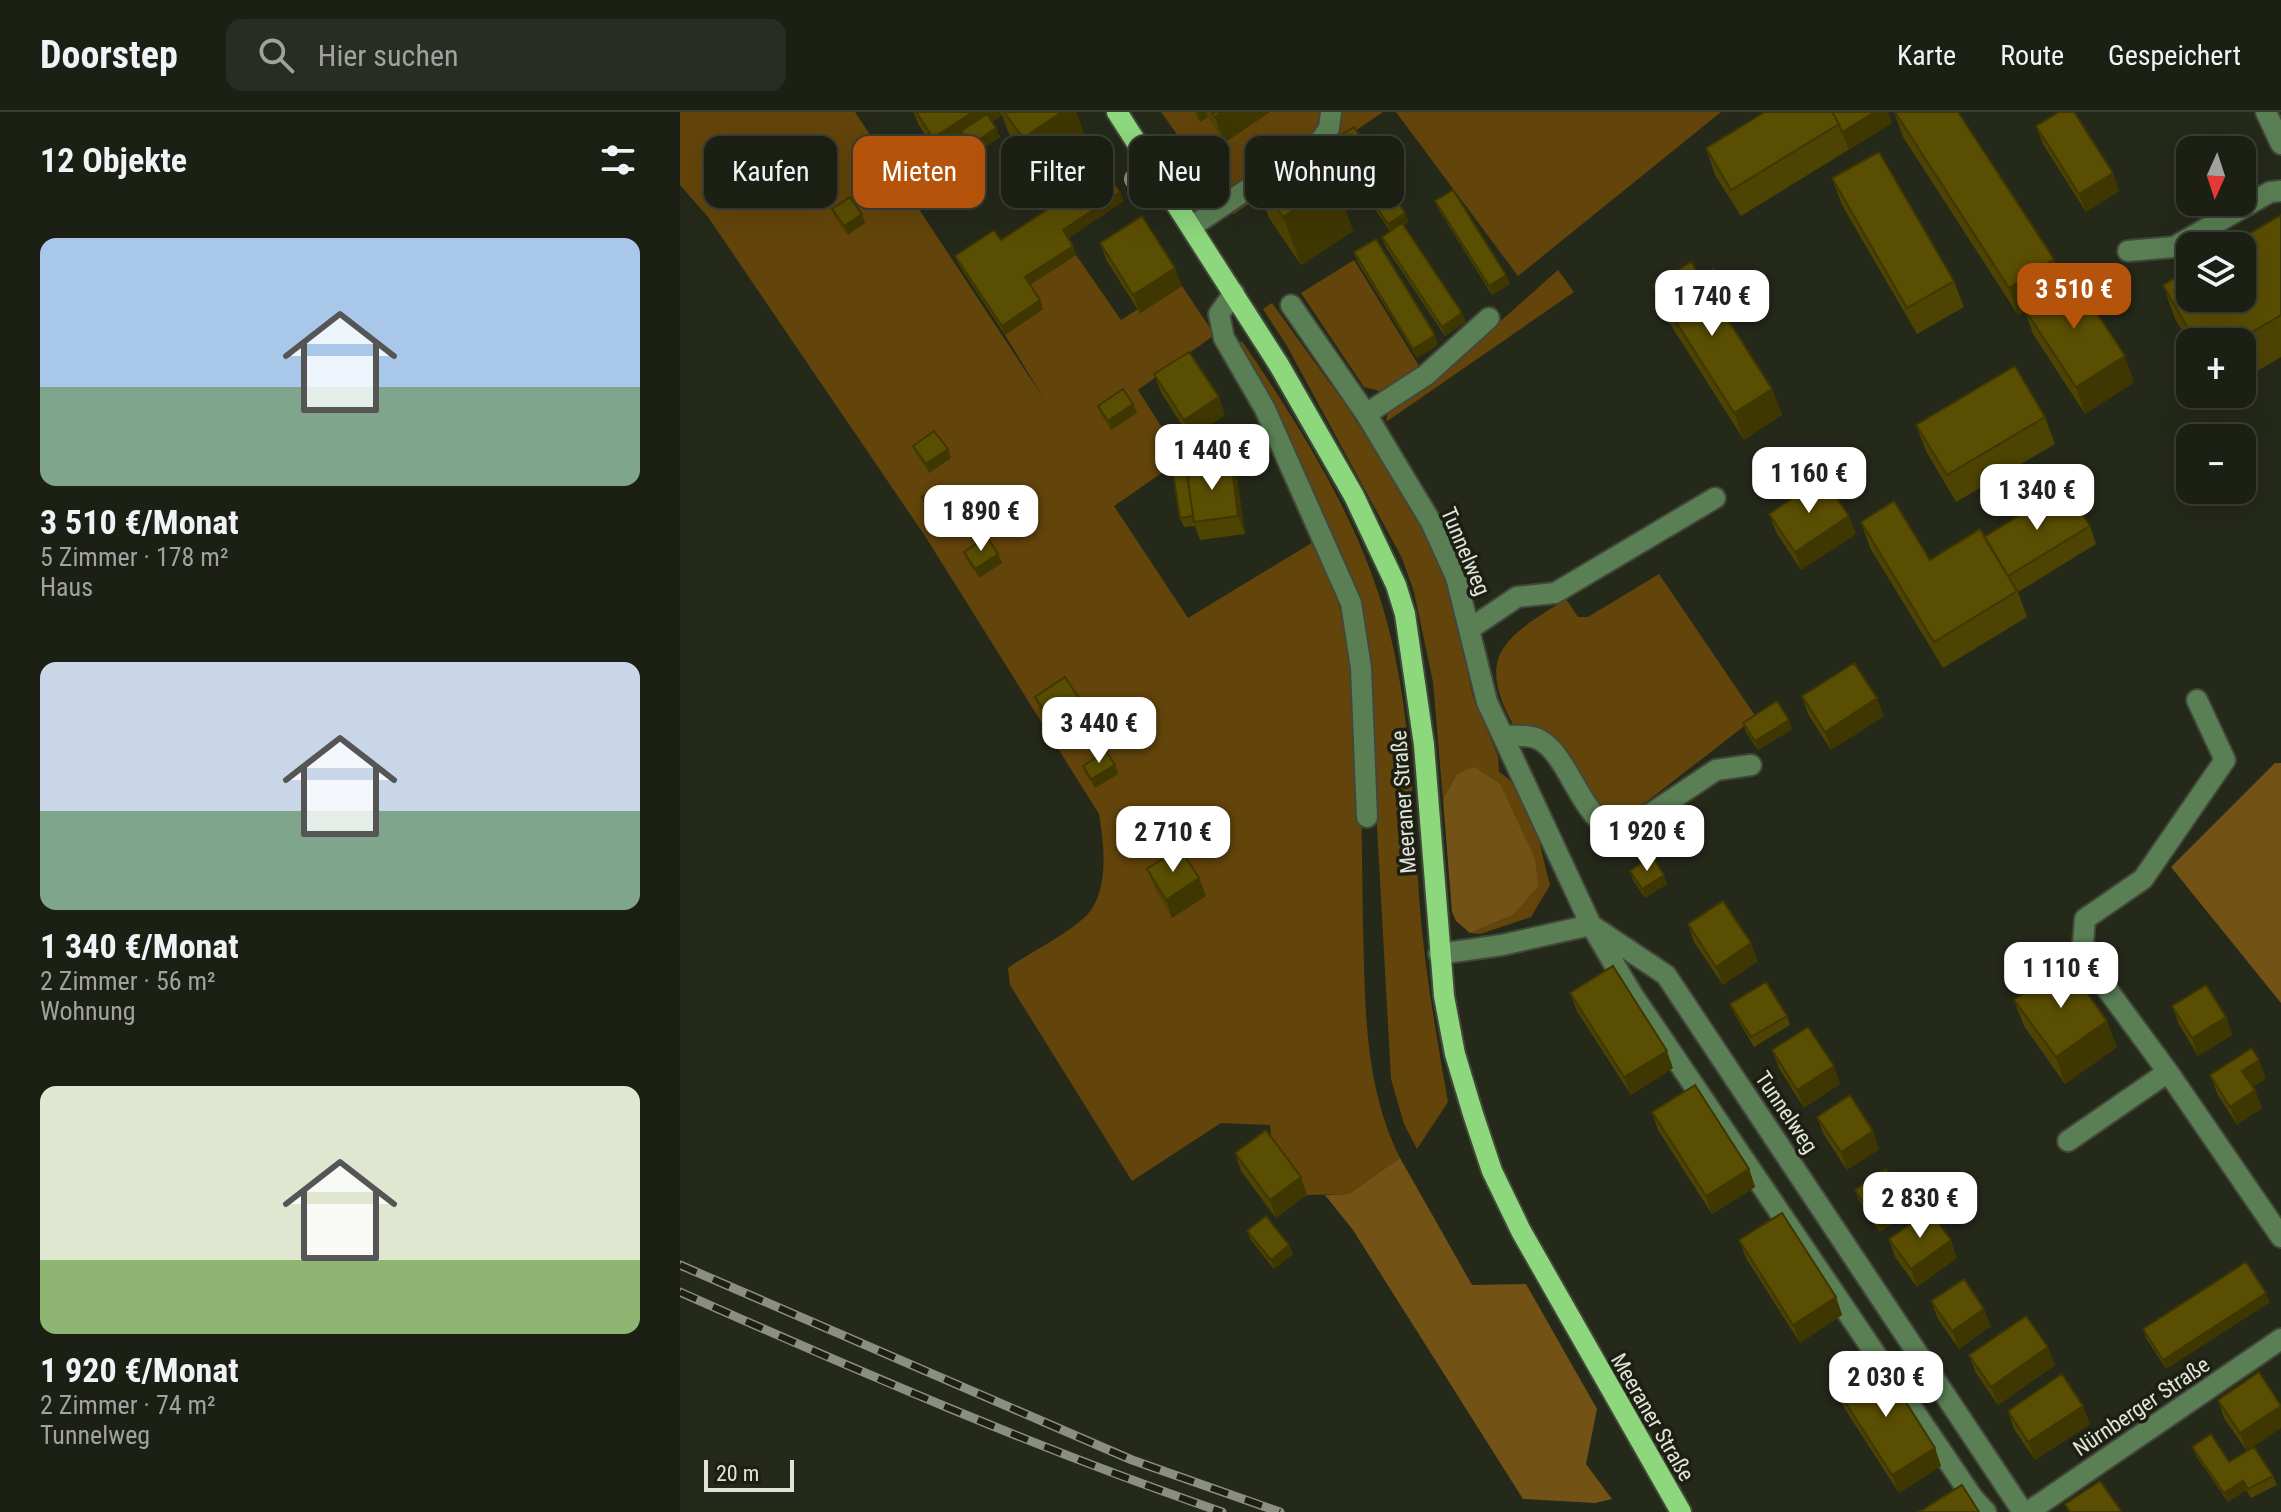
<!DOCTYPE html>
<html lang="de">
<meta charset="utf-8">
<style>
body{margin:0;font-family:"Roboto Condensed",sans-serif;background:#292c22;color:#f1f3f6;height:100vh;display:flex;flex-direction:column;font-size:30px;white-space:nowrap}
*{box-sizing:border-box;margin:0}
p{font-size:26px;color:#a0a2a0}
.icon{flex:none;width:44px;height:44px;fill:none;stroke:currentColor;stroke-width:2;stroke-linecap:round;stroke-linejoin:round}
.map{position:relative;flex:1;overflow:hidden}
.panel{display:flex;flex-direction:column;background:#1c1f14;width:680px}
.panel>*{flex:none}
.hud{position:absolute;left:24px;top:24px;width:760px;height:72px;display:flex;gap:16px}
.needle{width:52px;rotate:183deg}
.tools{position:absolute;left:1496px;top:24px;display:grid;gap:16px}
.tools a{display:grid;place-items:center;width:80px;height:80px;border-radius:16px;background:#1c1f14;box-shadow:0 8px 32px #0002,0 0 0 2px #3a3d34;font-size:40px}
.scale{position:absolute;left:24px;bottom:20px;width:90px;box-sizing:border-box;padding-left:8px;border:4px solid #e1e4da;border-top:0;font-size:22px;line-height:28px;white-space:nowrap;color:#e1e4da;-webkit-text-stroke:6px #1c1f11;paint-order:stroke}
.price{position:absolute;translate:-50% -68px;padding:0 18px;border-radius:16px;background:#fff;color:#222;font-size:26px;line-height:52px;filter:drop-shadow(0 2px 4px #0008)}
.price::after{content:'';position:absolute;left:50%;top:48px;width:24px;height:18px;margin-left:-12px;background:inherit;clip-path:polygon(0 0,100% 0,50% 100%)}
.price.active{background:#b45309;color:#fff}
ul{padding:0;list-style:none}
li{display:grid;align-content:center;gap:16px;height:424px;padding:0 40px}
li span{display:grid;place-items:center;height:248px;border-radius:16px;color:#555}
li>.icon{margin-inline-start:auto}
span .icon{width:144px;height:144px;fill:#fffc;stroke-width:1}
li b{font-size:34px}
h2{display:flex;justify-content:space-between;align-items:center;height:96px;padding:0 40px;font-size:34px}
.pill{padding:0 28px;border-radius:16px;background:#1c1f14;box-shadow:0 8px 32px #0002,0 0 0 2px #3a3d34;font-size:28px;line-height:72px}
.pill.active{background:#b45309;color:#fff}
header{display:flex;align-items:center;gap:48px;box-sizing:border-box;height:112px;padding:0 40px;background:#1c1f14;border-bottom:2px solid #3a3d34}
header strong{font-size:38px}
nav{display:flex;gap:44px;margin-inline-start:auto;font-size:28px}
.search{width:560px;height:72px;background:#292c22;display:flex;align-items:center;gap:20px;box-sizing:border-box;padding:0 28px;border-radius:16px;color:#a0a2a0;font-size:30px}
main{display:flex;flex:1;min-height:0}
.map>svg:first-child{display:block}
.green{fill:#63450b}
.forest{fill:#735315}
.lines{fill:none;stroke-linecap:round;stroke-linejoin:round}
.minor-casing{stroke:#434739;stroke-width:24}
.major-casing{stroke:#434739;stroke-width:24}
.minor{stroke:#5b7f54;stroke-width:20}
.major{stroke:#8dd77d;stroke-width:20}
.rail-casing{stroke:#8b8f82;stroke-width:9}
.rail{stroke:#1c1f11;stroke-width:6;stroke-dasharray:18;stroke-linecap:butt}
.tree{fill:#988d71}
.wall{fill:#4d4303}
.shaded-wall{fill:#3f3702}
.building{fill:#5a4e03;stroke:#3f3702;stroke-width:2}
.labels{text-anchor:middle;stroke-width:7;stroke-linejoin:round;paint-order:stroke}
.street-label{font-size:22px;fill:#e1e4da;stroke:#1c1f11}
</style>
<header>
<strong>Doorstep</strong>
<div class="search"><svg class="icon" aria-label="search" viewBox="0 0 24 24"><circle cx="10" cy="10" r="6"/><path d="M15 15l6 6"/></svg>Hier suchen</div>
<nav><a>Karte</a><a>Route</a><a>Gespeichert</a></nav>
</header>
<main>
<section class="panel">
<h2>12 Objekte<svg class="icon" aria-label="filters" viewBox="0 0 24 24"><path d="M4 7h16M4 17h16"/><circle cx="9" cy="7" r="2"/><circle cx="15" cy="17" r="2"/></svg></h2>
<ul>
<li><span style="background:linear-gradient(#a9c7e8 60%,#7fa58c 0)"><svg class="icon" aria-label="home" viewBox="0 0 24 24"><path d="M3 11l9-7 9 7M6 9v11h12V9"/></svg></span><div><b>3 510 €/Monat</b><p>5 Zimmer · 178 m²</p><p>Haus</p></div></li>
<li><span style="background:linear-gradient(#c9d6e8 60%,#7fa58c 0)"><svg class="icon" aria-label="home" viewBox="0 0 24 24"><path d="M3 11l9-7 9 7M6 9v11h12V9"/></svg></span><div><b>1 340 €/Monat</b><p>2 Zimmer · 56 m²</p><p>Wohnung</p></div></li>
<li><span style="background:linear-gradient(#dfe7d0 70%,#8fb573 0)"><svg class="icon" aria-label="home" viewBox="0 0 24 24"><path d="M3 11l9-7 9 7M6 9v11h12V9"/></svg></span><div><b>1 920 €/Monat</b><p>2 Zimmer · 74 m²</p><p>Tunnelweg</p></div></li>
</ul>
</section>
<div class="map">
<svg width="1601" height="1400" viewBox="0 0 1601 1400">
<rect width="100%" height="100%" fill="#25291a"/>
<!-- green -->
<path class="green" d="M0,0h175l189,287 -39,-64 38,-26 -15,-23 48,-31 45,65 17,-11 2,4 42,-27 30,45 1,5 -75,54 44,69 -68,47 74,112 127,-77c7,17 15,33 20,51 29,95 26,233 28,333 2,80 1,161 37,233l-51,36 -42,1 -35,-47 -2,-23 -49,-2 -89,58 -122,-196 -2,-17c24,-17 57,-32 78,-52 24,-24 18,-73 13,-102l-174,-278 -217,-319 -28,-32z
M481,0h222l-149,102z
M716,0h325l-203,164z
M674,148l67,109 -38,23 -19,-5 -63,-94z
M878,158l16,22 -188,130 2,-12 63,-45z
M592,191l75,104 83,130 27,76 15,81 26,62 1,16c34,20 41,77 51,113l-19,32 -51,17 -10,-1 43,-18 -13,-131 -26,-16 -17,6 -14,25 -10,-117 -19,-90 -12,-34 -115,-212 -24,-37z
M562,229c61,90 124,189 149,297 20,84 22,173 28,259 5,69 17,137 29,205l-31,47 -13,-25 -13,-45 -24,-434 -132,-299z
M979,462l97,143 -137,106c-52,-32 -28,-86 -105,-97 -41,-73 -6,-90 52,-127l12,18h10z"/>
<!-- forest -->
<path class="forest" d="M1595,651h6v240l-110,-136z
M794,655l26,17 35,75 3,27 -25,29 -43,18 -14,-12 -4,-9 -9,-113 14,-25z
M720,1046l72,127 54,-1 71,125 -11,55 26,35 -17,4 -72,-4 -170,-269 -28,-35 24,-1z"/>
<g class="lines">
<!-- minor casing -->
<g class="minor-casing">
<path id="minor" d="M1586,0l15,32
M511,115l130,-87 8,-12 2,-16
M1448,139l46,-4 96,-55 11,-1
M554,181l-15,21 5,24 41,71 86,194 10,65 6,149
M611,193l75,109 65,108 25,55 31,125 104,223 41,69 341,504 13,14
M686,302l60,-39 63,-57
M791,516l46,-31 38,-4 160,-95
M1517,588l28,60 -82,119 -58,40 -3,36 86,117 113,165
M823,624c12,0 27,-2 37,4 33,18 45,98 88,89l88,-59 35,-5
M759,842l63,-9 89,-20 75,50 357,537
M1388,1029l100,-69
M1348,1400l253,-173"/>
</g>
<!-- major casing -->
<g class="major-casing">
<path id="major" d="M437,0l162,253 75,131 42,89 9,29 19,131 20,251 11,58 18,60 19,57 29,60 160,281"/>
</g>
<!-- minor -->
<use href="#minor" class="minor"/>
<!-- major -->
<use href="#major" class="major"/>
<!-- rail casing -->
<g class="rail-casing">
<path id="rail" d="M0,1153l452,195 148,52
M0,1180c180,80 356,156 542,220"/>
</g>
<!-- rail -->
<use href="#rail" class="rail"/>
</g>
<!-- trees -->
<circle class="tree" cx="455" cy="67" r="11"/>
<!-- wall -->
<path class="wall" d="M234,0h162l15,41 -51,34 -25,-36 -13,-36 -10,7 4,6 4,9 -26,17 -9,-14 -26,16 -21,-32z
M514,0h76l-46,31 -16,-26 -8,5z
M1085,0l127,11 -151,93 -26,-41 -9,-27z
M1214,0l160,147 8,23 72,100 -49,32 -52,-80 -8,-23 -7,4 -115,-178z
M1356,14l83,65 -33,21 -43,-68z
M649,31l45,17 -25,17 -17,-25z
M571,57l84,13 18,49 -52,34 -32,-47z
M1152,66l122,103 10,26 -47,27 -75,-129z
M444,89l-56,37 5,8 3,9 -46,30 13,24 -38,26 -46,-70 -4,-9z
M755,89l71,74 4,9 -18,11 -53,-85z
M694,91l35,19 -5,3 62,97 -21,14 -60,-90 -3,-9 8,-6 -13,-19z
M152,97l33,14 -17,12 -13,-17z
M1601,103v142l-39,23v-38h-52v2l-15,-25 -12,-34z
M420,131l82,43 -42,27 -33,-52z
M674,140l84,93 -21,13 -60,-97z
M1021,165l37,30 3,9 -11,7 42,66 10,26 -38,25 -81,-127 -10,-27z
M474,262l71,41 -35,23 -29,-46z
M453,292l4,9 -26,17 -10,-15 -3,-9z
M1365,305l10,27 -99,58 -30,-51 -10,-26z
M233,334l38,12 -22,15 -13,-18z
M551,349l6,18 8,55 -45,6 -5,-14 -11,1 -4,-9 7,-46z
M242,385l25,10 4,9 -15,8 -11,-18z
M1089,402l80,2 7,18 -55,36 -25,-38z
M1181,410l69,38 54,-23 106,-11 6,18 -78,48 9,25 -84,51 -73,-120z
M284,440l34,2 4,9 -23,15 -12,-17z
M1122,584l82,20 -53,34 -23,-36z
M355,585l53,24 -30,20 -17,-26z
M1063,611l49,6 -34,21 -12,-18z
M403,654l35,8 -23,14 -9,-13z
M467,757l52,9 7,18 -34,22 -18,-31z
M950,759l37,13 -22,14 -12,-18z
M1008,812l70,37 -35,24 -29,-43z
M890,881l103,75 -42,27 -54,-84z
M1334,888l103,47 -52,37 -41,-58z
M1050,892l57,12 3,9 -36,22 -20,-34z
M1492,894l54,11 6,18 -34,21 -19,-32z
M1092,938l68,34 -36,24 -25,-40z
M1530,963l56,3 -13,9 9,21 -25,17 -20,-32z
M972,1000l97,57 6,18 -43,27 -54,-84z
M1137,1005l62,32 -32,21 -23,-35z
M555,1041l72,42 -31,23 -35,-47z
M1175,1078l57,20 -32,22 -22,-33z
M567,1119l42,14 4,9 -19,15 -23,-29z
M1209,1127l68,19 -40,29 -22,-30z
M1059,1128l97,57 6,18 -42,28 -54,-85z
M1251,1189l60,25 -32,23 -21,-30z
M1590,1190l-104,67 -20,-31 -3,-9z
M1289,1243l86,10 -57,40 -22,-32z
M1579,1260l-12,79 -23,-33 -6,-18z
M1158,1279l97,57 6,18 -42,27 -54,-84z
M1328,1299l82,13 -55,36 -21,-31z
M1512,1335l37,15 44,14 4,9 -26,13 -5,-8 -18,12 -32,-46z"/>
<!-- shaded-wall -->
<path class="shaded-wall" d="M293,0h28l1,3 -36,24 -5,-8 4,9 -26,16 -6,-18z
M382,0h14l15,41 -51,34 -17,-49z
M517,0h9l2,5 -8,5z
M542,0h48l-46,31 -9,-26z
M1195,0h13l4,11 -43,27 -7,-18z
M316,16l4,9 -26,17 -3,-9z
M691,39l3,9 -25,17 -3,-9z
M1433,61l6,18 -33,21 -7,-18z
M655,70l18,49 -52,34 -18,-48z
M440,80l4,9 -58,39 -3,-10z
M725,101l4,9 -18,12 -3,-10z
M182,102l3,9 -17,12 -4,-9z
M393,134l3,9 -48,31 -3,-9z
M1374,147l9,27 -40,21 2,4 -7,4 -9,-27z
M495,156l7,18 -42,27 -7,-18z
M826,163l4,9 -18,11 -3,-9z
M360,188l3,9 -38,26 -3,-9z
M1058,195l3,9 -16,10 -3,-9z
M782,201l4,9 -21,14 -3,-9z
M755,223l3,10 -21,13 -4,-9z
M1445,244l9,26 -49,32 -9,-27z
M1092,277l10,26 -38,25 -10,-27z
M539,285l6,18 -35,23 -6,-18z
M453,292l4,9 -26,17 -3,-9z
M268,337l3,9 -22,15 -3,-9z
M551,349l6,18 8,55 -7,-18z
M1169,404l7,18 -55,36 -6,-18z
M318,442l4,9 -23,15 -4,-9z
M1197,586l7,18 -53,34 -6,-18z
M402,591l6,18 -30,20 -6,-18z
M1109,608l3,9 -34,21 -3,-9z
M435,653l3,9 -23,14 -4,-9z
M984,763l3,9 -22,14 -3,-9z
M519,766l7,18 -34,22 -6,-18z
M1071,831l7,18 -35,24 -7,-18z
M1546,905l6,18 -34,21 -6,-18z
M1427,909l10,26 -52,37 -9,-27z
M987,939l6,17 -42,27 -7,-18z
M1579,948l7,18 -17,11 -7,-18z
M1154,954l6,18 -36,24 -7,-18z
M1575,978l7,18 -25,17 -7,-18z
M1193,1019l6,18 -32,21 -6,-18z
M1069,1057l6,18 -43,27 -6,-18z
M621,1065l6,18 -31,23 -6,-18z
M1228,1089l4,9 -32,22 -3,-9z
M1271,1128l6,18 -40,29 -6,-18z
M609,1133l4,9 -19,15 -3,-9z
M1586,1181l4,9 -104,67 -3,-9z
M1156,1185l6,18 -42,28 -7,-18z
M1304,1197l7,17 -32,23 -7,-18z
M1368,1235l7,18 -57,40 -7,-18z
M1403,1294l7,18 -55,36 -7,-18z
M1601,1294v22l-34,23 -7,-18z
M1255,1336l6,18 -42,27 -7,-18z
M1563,1369l3,9 -18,12 -4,-9z"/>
<!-- building -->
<path class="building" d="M236,0h57l-40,26z
M324,0h58l-39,26z
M532,0h10l-7,5z
M1085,0h67l7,12 -108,66 -25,-42z
M1152,0h43l-33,20 -3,-8z
M1215,0h63l96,147 -45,29z
M1379,0h15l39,61 -34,21 -43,-68z
M307,2l9,14 -25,17 -10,-14z
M674,15l17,24 -25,17 -17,-25z
M623,23l32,47 -52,35 -32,-48z
M1199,40l75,129 -47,27 -75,-130z
M426,59l14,21 -57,38 10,16 -48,31 15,23 -38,26 -47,-70 39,-26 7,10z
M773,78l53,85 -17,11 -54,-85z
M711,79l14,22 -17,11 -14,-21z
M170,85l12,17 -18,12 -12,-17z
M1601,103v100l-46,27h-39l-33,-57 27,-16v29h52v-52h-14z
M462,104l33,52 -42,27 -33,-52z
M722,111l60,90 -20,14 -60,-90z
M696,127l59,96 -22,14 -59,-97z
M1011,150l81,127 -38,24 -81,-127z
M1033,157l25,38 -13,8 -24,-38z
M1392,163l53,81 -49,31 -53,-80z
M509,240l30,45 -35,23 -30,-46z
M1335,254l30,51 -98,58 -31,-50z
M443,277l10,15 -25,17 -10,-15z
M254,319l14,18 -22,15 -13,-18z
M551,349l7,55 -44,6 -8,-54z
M507,360l6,44 -13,2 -7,-44z
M1143,366l26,38 -54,36 -26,-38z
M1386,375l24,39 -82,50 -24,-39z
M257,376l10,19 -15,8 -10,-18z
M1214,389l36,59 50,-31 37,62 -83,51 -73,-120z
M307,425l11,17 -23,15 -11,-17z
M1174,551l23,35 -52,34 -23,-36z
M385,565l17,26 -30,20 -17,-26z
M1097,589l12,19 -34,21 -12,-18z
M426,639l9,14 -24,14 -8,-13z
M500,736l19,30 -33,22 -19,-31z
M972,744l12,19 -22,14 -12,-18z
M1043,789l28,42 -35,24 -28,-43z
M1386,851l41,58 -51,36 -42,-57z
M933,854l54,85 -43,26 -54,-84z
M1086,870l21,34 -36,21 -21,-33z
M1526,873l20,32 -34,21 -20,-32z
M1128,915l26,39 -37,24 -25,-40z
M1572,936l7,12 -17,11 13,19 -25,17 -20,-32z
M1015,973l54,84 -43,27 -54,-84z
M1170,983l23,36 -32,21 -24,-35z
M586,1018l35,47 -31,23 -35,-47z
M1206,1057l22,32 -31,22 -22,-33z
M1249,1099l22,29 -40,29 -22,-30z
M1102,1101l54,84 -43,28 -54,-85z
M586,1104l23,29 -18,15 -24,-29z
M1566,1150l20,31 -103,67 -20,-31z
M1284,1167l20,30 -32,22 -21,-30z
M1346,1204l22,31 -57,40 -22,-32z
M1201,1251l54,85 -43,27 -54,-84z
M1579,1260l22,34 -41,27 -22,-33z
M1382,1262l21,32 -55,36 -20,-31z
M1531,1322l18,28 25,-15 19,29 -25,13 -5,-8 -19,12 -32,-46z
M1420,1369l22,31h-52l-5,-8z
M1282,1373l17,27h-60z"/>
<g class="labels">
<!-- street labels -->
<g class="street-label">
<text transform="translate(786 439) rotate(67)" y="8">Tunnelweg</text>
<text transform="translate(723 690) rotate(-94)" y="8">Meeraner Straße</text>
<text transform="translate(1107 1000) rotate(56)" y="8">Tunnelweg</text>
<text transform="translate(1461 1294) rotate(-34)" y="8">Nürnberger Straße</text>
<text transform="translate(973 1305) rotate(60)" y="8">Meeraner Straße</text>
</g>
</g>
</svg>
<div class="tools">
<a><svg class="needle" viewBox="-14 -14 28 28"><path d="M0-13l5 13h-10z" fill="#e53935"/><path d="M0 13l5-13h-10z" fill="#a0a2a0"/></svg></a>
<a><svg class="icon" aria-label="layers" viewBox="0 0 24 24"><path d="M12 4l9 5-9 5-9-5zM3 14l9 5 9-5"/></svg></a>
<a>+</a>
<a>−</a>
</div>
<div class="scale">20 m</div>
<b class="price active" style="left:1394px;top:219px">3 510 €</b>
<b class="price" style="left:1032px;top:226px">1 740 €</b>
<b class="price" style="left:532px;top:380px">1 440 €</b>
<b class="price" style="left:1129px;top:403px">1 160 €</b>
<b class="price" style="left:1357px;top:420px">1 340 €</b>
<b class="price" style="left:301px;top:441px">1 890 €</b>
<b class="price" style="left:419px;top:653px">3 440 €</b>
<b class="price" style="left:967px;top:761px">1 920 €</b>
<b class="price" style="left:493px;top:762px">2 710 €</b>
<b class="price" style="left:1381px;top:898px">1 110 €</b>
<b class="price" style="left:1240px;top:1128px">2 830 €</b>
<b class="price" style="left:1206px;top:1307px">2 030 €</b>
<div class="hud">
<a class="pill">Kaufen</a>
<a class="pill active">Mieten</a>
<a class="pill">Filter</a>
<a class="pill">Neu</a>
<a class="pill">Wohnung</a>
</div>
</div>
</main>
